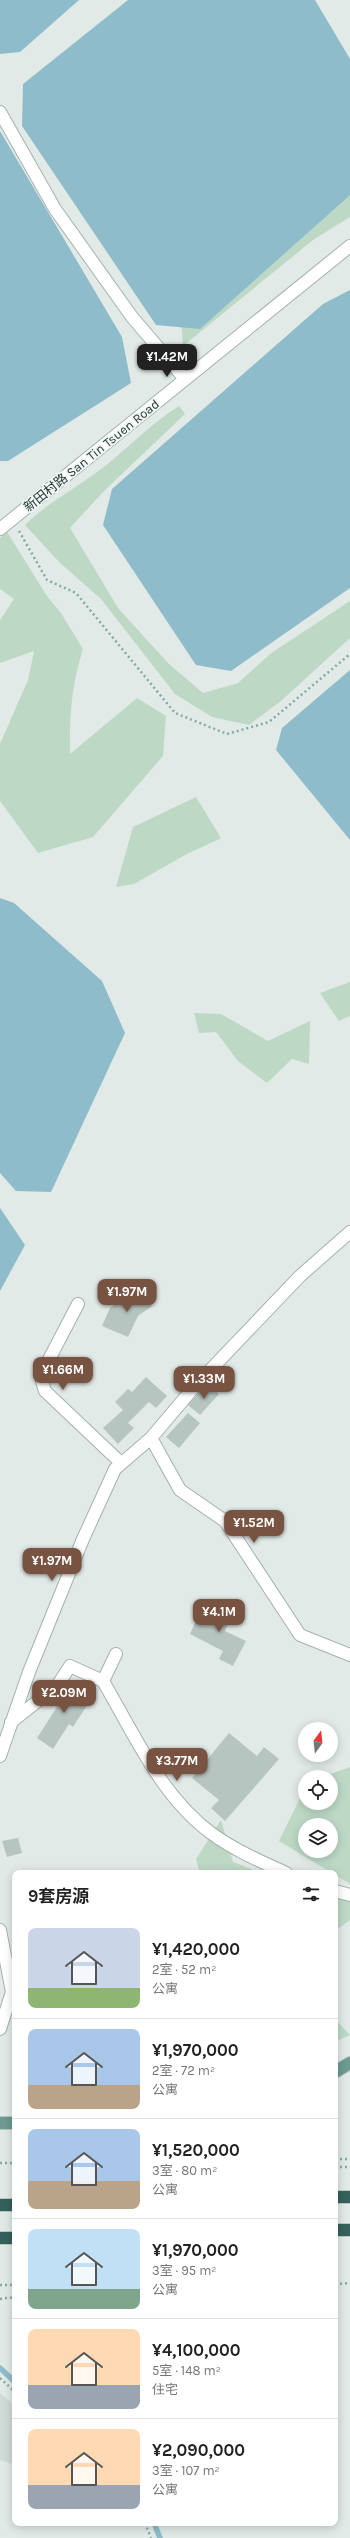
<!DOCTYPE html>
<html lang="zh">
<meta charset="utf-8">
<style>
body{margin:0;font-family:Karla,"Noto Sans SC",sans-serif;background:#f6f6f6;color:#222;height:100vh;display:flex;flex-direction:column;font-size:15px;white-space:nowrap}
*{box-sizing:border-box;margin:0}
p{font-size:13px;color:#767676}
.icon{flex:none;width:22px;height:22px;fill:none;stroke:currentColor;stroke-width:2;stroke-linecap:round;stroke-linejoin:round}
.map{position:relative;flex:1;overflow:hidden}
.side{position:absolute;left:12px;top:1870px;width:326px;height:656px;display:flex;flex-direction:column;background:#fff;border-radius:8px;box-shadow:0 2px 10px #0003}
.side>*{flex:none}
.needle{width:26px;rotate:15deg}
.tools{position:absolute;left:298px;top:1722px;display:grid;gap:8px}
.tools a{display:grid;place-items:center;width:40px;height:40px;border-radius:50%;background:#fff;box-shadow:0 2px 10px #0003;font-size:20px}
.price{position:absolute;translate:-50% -34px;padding:0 9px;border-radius:8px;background:#795341;color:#fff;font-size:13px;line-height:26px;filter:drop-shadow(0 1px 2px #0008)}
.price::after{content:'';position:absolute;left:50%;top:24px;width:12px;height:9px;margin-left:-6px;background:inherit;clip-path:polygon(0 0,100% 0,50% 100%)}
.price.current{background:#222;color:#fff}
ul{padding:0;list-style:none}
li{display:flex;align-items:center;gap:12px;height:100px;padding:0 16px}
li+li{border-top:1px solid #e0e0e0}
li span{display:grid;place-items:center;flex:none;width:112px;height:80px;border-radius:8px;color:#555}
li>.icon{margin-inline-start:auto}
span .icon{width:48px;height:48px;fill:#fffc;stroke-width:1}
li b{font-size:17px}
h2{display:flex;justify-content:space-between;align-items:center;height:48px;padding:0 16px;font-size:17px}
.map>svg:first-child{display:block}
.built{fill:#d0dad6}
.green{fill:#bdd9c6;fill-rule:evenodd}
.water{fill:#8fbcca}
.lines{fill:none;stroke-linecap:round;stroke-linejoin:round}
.stream{stroke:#8fbcca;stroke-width:5.5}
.building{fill:#b7c5c0}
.minor-casing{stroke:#a5b1ae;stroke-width:14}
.major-casing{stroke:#bdc4c2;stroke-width:14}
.highway-casing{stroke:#bdc4c2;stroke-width:14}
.path{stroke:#85aaa2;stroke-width:2.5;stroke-dasharray:2 3;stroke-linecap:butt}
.minor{stroke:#fff;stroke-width:12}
.major{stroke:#6b9b92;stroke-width:12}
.highway{stroke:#33625c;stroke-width:12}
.labels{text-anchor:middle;stroke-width:3.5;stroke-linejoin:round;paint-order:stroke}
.street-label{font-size:13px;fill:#243935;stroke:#f2f7f5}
</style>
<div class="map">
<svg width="350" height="2538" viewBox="0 0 350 2538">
<rect width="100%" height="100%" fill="#e1eae7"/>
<!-- built -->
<path class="built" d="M0,2393l15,13v59l-15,-5z"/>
<!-- green -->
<path class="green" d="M350,185v32l-37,23 -130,106 -3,-40z
M179,406l6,8 -82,78 -33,36 48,80 50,55 35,30 35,-10 32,-29 80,-53v37l-69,63 -32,24 -37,-8 -37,-23 -74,-95 -41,-36 -35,-38c22,-22 48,-35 72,-53 29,-21 51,-47 82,-66z
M7,532l40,64 14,17 22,36c-11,34 -14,68 -13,105l67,-56 29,18 -3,40 -70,81 -55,16 -38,-52v-57l28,-64 6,-29 -34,12v-43l14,-21 -14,-10v-51z
M196,797l25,41 -36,17 -51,29 -18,3 17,-60z
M350,982v34l-11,5 -19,-28z
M194,1013l27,1 47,27 42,-20 -1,43 -17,-5 -25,24 -29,-22 -22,-29 -17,1z
M350,1767v117l-71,-43 26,-53v15h26v-26h-9zM305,1825h26v26h-26z
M221,1820l12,42 28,11h-61l-4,-14z
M335,1894l15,4v22l-15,11z
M335,2019l15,16 -15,7z"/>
<!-- water -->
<path class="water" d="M0,0h79l-59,52 -20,2z
M128,0h187l35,59v136l-150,134 -44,-4 -134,-199 1,-42z
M0,131l122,206 9,46 -123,78h-8z
M350,290v298l-119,83 -35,-6 -93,-140 9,-36 211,-185z
M350,670v170l-74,-90 6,-22z
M0,898l14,5 88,78 23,52 -74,159 -35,-1 -16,-18z
M0,1208l25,37 -25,46z"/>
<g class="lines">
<!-- stream -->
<path class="stream" d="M0,2368l15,14
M154,2523l6,15"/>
</g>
<!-- building -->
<path class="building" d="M139,1287l13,19 -14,10 -10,21 -26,-11 8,-18z
M146,1377l21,19 -11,12 -7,-6 -21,21 6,5 -16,16 -15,-16 20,-18 -8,-8 13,-13 4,3z
M207,1384l12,10 -19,21 -12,-10z
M188,1413l12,10 -21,25 -13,-11z
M215,1601l20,10 -10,20 21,10 -13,25 -14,-7 4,-8 -33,-17 7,-16 8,3z
M69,1681l11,7 -3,4 13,9 -17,26 -4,-3 -16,25 -16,-11 20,-31 -6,-5z
M229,1733l28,23 7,-9 15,12 -54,62 -14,-13 8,-8 -27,-22z
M18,1838l4,15 -15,4 -5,-16z"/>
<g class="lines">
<!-- minor casing -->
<g class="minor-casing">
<path id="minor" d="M0,112l55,97 77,108 53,62
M0,529l350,-283
M78,1304l-34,65 -2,12 3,10 76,72
M151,1438l29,52 45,31 75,114 50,20
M116,1654l-13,27c31,53 58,115 108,152 23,17 49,28 75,40
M11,1722l46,-36 13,-20 33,15
M0,1756l29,-84 54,-133 32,-70 36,-31 44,-52 105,-110 50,-44
M335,1891l15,4
M0,1930l12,62 -12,37"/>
</g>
<!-- major casing -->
<g class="major-casing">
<path id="major" d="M335,2072l15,-9
M0,2123h15"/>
</g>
<!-- highway casing -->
<g class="highway-casing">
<path id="highway" d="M335,2197h15
M0,2205h15
M335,2230h15
M0,2238h15"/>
</g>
<!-- path -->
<path class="path" d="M19,531l28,49 29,13 99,120 52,21 42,-12 81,-68
M335,2159h15
M0,2163h15
M335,2167h15
M335,2284l15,-1
M0,2285h15
M0,2299l15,-2
M0,2378l15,14
M145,2523l6,15"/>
<!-- minor -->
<use href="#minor" class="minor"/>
<!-- major -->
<use href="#major" class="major"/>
<!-- highway -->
<use href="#highway" class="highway"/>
</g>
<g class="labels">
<!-- street labels -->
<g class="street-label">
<text transform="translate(91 455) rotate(-39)" y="5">新田村路 San Tin Tsuen Road</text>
</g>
</g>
</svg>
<div class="tools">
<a><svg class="needle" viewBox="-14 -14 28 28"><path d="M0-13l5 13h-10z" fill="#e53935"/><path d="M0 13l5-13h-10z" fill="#767676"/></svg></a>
<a><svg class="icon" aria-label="locate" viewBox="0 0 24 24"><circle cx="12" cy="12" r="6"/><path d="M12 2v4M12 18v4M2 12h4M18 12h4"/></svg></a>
<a><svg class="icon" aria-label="layers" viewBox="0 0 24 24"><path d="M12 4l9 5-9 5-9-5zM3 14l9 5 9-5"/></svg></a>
</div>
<b class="price current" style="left:167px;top:378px">¥1.42M</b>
<b class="price" style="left:127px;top:1313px">¥1.97M</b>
<b class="price" style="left:63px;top:1391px">¥1.66M</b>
<b class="price" style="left:204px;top:1400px">¥1.33M</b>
<b class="price" style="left:254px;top:1544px">¥1.52M</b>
<b class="price" style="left:52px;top:1582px">¥1.97M</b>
<b class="price" style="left:219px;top:1633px">¥4.1M</b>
<b class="price" style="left:64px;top:1714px">¥2.09M</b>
<b class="price" style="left:177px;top:1782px">¥3.77M</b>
<section class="side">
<h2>9套房源<svg class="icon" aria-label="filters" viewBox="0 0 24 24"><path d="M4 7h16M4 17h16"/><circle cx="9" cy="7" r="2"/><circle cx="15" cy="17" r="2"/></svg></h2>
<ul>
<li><span style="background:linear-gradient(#c9d6e8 75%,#8fb573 0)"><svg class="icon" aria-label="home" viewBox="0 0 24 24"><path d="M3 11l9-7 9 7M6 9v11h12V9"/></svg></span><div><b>¥1,420,000</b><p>2室 · 52 m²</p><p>公寓</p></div></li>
<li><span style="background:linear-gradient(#a9c7e8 70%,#b9a48a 0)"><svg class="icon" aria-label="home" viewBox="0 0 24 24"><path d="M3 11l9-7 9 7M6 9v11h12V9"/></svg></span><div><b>¥1,970,000</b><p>2室 · 72 m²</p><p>公寓</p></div></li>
<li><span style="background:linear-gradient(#a9c7e8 65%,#b9a48a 0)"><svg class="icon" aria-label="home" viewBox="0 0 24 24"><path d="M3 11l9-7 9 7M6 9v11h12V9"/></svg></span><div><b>¥1,520,000</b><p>3室 · 80 m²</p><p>公寓</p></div></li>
<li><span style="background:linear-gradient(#bfe0f5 75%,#7fa58c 0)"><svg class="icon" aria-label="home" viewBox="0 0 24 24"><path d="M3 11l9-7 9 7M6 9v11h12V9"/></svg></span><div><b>¥1,970,000</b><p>3室 · 95 m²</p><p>公寓</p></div></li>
<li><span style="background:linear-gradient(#ffd9b3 70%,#9aa5b1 0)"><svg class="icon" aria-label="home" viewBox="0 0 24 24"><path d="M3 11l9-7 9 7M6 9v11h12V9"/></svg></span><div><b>¥4,100,000</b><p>5室 · 148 m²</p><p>住宅</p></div></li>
<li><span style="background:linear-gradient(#ffd9b3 70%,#9aa5b1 0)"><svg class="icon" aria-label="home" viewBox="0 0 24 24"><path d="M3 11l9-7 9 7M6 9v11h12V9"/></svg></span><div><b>¥2,090,000</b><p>3室 · 107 m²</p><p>公寓</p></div></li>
</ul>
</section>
</div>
